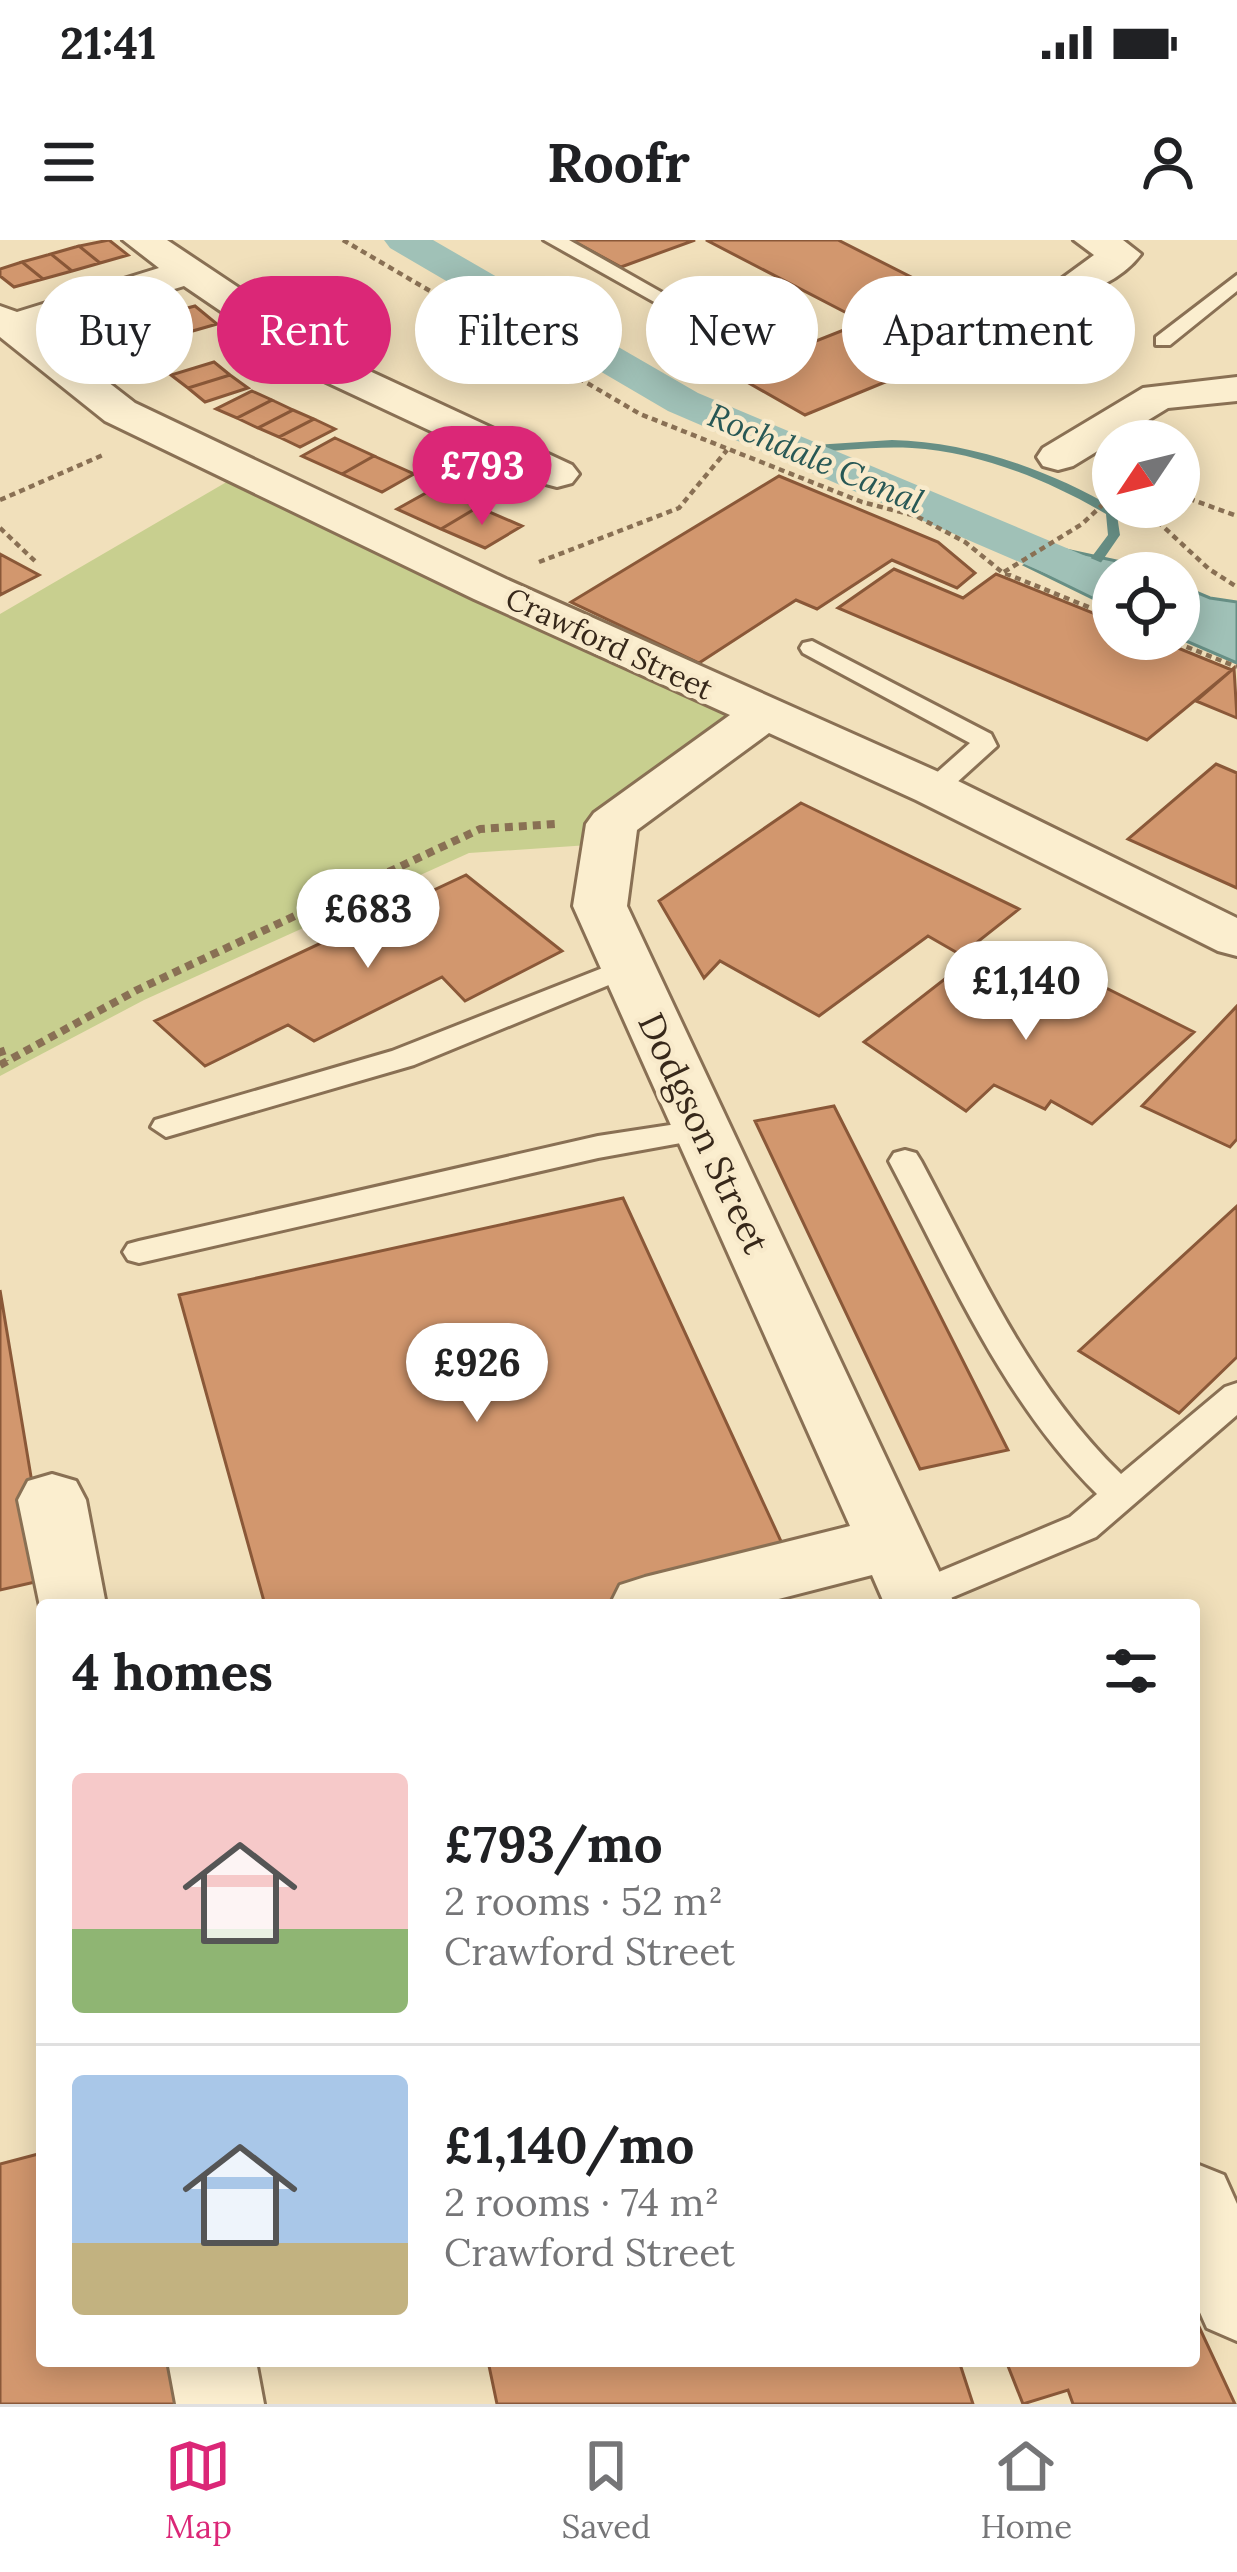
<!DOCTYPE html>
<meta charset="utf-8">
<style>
body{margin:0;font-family:Lora,serif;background:#f2f2f2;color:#202124;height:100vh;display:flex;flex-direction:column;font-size:45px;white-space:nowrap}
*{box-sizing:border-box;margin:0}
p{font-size:39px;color:#757577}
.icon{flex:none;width:66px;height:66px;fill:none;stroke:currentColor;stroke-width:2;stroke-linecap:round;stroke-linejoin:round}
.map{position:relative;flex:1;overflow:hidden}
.sheet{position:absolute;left:36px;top:1359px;width:1164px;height:768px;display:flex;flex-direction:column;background:#fff;border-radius:12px;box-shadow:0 6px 30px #0003}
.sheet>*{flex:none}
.hud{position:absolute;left:36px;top:36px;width:1167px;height:108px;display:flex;gap:24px}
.needle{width:78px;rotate:235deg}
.fabs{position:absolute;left:1092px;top:180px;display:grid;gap:24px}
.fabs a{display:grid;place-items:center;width:108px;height:108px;border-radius:50%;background:#fff;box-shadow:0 6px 30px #0003;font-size:60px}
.price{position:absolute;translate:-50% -102px;padding:0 27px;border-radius:42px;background:#fff;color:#222;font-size:39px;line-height:78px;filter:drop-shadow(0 3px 6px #0008)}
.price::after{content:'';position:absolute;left:50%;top:72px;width:36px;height:27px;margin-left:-18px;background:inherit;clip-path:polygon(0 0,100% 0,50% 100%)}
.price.active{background:#db2777;color:#fff}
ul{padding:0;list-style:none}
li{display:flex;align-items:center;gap:36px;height:300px;padding:0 36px}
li+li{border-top:3px solid #e0e0e0}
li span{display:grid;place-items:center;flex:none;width:336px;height:240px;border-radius:12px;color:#555}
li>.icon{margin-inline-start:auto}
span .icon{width:144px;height:144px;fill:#fffc;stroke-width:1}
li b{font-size:51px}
h2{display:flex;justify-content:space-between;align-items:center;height:144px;padding:0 36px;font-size:51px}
.chip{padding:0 42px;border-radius:54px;background:#fff;box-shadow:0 6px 30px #0003;font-size:42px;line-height:108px}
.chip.active{background:#db2777;color:#fff}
.status{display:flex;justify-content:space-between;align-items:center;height:84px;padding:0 60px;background:#fff;direction:ltr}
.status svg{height:33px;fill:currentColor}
header{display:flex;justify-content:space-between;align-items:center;height:156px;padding:0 36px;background:#fff;font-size:54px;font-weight:700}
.tab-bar{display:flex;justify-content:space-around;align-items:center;height:168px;border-top:3px solid #e0e0e0;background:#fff;font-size:33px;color:#757577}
.tab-bar a{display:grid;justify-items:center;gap:6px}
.tab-bar .active{color:#db2777}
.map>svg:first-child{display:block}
.green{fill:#c8cf8f}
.water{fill:#a0c1b7;stroke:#678f85;stroke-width:3}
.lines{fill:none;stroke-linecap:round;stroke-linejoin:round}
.stream{fill:#678f85;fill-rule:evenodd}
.canal{fill:#a0c1b7;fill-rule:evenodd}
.building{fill:#d2976e;stroke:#8a5838;stroke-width:3}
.lane-casing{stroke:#897054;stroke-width:6}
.street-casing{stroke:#897054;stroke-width:6}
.path-far1{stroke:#897054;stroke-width:4.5;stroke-dasharray:6 4.5;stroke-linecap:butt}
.path{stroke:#897054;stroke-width:8;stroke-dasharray:8 6;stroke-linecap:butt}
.lane{fill:#fbeecf;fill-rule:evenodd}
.street{fill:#fbeecf;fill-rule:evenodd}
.labels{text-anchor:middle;stroke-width:9;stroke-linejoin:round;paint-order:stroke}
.far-street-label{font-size:30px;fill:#37281a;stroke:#f8eacb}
.far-water-label{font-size:33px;font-style:italic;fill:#285855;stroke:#f8eacb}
.street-label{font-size:36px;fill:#37281a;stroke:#f8eacb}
</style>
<div class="status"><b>21:41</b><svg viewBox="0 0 49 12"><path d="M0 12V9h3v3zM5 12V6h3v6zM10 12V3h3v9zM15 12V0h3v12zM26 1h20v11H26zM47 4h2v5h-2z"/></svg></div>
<header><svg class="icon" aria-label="menu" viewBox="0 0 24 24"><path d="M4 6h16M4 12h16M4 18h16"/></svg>Roofr<svg class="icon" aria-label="person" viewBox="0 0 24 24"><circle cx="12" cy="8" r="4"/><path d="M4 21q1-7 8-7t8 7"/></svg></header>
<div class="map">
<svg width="1237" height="2164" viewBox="0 0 1237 2164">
<rect width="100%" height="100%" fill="#f1e0bb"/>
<!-- green -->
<path class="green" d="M230,240l511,234 -152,131 -120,8 -325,147 -144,76v-462z"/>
<!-- water -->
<path class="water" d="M1052,307l69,15 28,11h-36v35l-88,-43z
M1179,345l31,13 27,4v61l-58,-25z"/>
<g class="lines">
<!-- stream -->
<path class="stream" d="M892,200c79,2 157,30 224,69l4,26 -29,42h-10l-2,-3 29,-39 -2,-21c-58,-34 -127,-62 -194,-66 -38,-2 -76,3 -113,6l-6,-4 6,-4z"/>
<!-- canal -->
<path class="canal" d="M384,0h49l265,153 428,180h-13v26l-17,-4 -428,-184 -278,-163z"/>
</g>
<!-- building -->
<path class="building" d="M109,0l19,15 -28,8 -21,-17z
M571,0h124l-74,27z
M706,0h132l176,89 -209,86 -72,-41 131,-52z
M79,6l21,17 -28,8 -21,-17z
M51,14l21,17 -29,8 -21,-17z
M22,22l21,17 -29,8 -14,-11v-7z
M195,66l22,18 -28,8 -24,-18z
M165,74l24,18 -29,9 -23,-18z
M137,83l23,18 -30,9 -22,-18z
M108,92l22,18 -29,9 -23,-18z
M214,122l16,13 -42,13 -17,-13z
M230,135l18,13 -43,14 -17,-14z
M252,151l20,9 -35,18 -21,-9z
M272,160l21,10 -35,18 -21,-10z
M293,170l21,9 -35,18 -21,-9z
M314,179l21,10 -35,18 -21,-10z
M335,198l39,18 -32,18 -40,-18z
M374,216l40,18 -32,18 -40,-18z
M779,236l159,66 37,31 -18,15 -65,-28 -75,49 -21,-9 -97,63 -128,-61z
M435,248l43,19 -37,22 -44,-20z
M478,267l44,19 -37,22 -44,-19z
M0,314l39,21 -39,20z
M894,329l69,29 33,-24 117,47v18h43l76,31 -85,70 -309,-132z
M1234,428l3,50 -41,-17z
M1216,524l21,9v115l-109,-49z
M801,563l218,106 -58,46 -33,-19 -109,80 -99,-55 -16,17 -45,-77z
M466,635l96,76 -97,50 -23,-24 -128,64 -26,-16 -83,41 -50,-45z
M973,717l99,59 32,-29 90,45 -102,92 -41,-23 -6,8 -51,-24 -28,26 -102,-69z
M1237,766v133l-7,8 -88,-41z
M834,866l174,344 -88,19 -165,-348z
M623,958l168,365 -166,42h-360l-86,-310z
M1237,966v151l-58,56 -100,-62z
M0,1050l48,289 -48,11z
M42,1913v208h152l7,43h-201v-240z
M1194,2076l41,88h-162l-5,-14 -45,14 -17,-43h188z
M488,2121h471l14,43h-476z"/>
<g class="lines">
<!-- lane casing -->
<g class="lane-casing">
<path id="lane" d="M544,0h25l129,73 -17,4z
M1237,35v16l-67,54h-14v-8z
M812,401l179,93 6,12 -54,49h-18l-4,-6 4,-6 45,-40 -167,-90 -3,-5 3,-5z
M628,718l14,9 -4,6 -224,92 -248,72 -15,-10 4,-7 237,-69z
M703,880l11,3 4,7 -4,7 -116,21 -459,105 -11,-3 -5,-8 5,-8 11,-3 459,-105z
M905,910l11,3 5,8c59,110 109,225 200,313l104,-87 12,-4v32l-141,122 -162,68h-32l-4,-8 5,-10 167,-70 27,-23c-94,-93 -146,-216 -208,-333l5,-8z"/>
</g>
<!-- street casing -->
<g class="street-casing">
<path id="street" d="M123,0h44l183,122 222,103 7,9 -7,9 -15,4 -15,-4 -220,-103 -138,-94 -143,44 94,73 371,176 446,199 285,140v38l-19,-5 -302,-151 -147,-67 -132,97 -10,76 328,699h-70l-13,-30 -117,30h-145l10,-20 25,-8 205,-51 -277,-620 13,-82 8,-11 136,-98 -256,-116 -369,-178 -105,-84v-31l17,6 142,-44z
M1074,0h49l18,14c-16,22 -56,46 -83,39l-5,-8 41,-30z
M1237,137v24l-69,7 -95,58 -15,4 -15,-4 -6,-9 6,-9 100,-60z
M52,1234l24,7 10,19 20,105h-64v11l-24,-116 10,-19z
M1194,1923l30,12 13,29v137l-30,-13 -13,-29z
M168,2121h88l8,43h-88z"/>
</g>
<!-- path-far1 -->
<path class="path-far1" d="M343,0l297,174 222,88 54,14 49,26 37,30 111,45
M1101,78l31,12
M1179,255l58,21
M0,260l103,-45
M1142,267l67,62 28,18
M0,288l37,35
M539,322l140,-54 48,-58
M1004,332l78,-48 31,-29
M1167,399l70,28"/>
<!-- path -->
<path class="path" d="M0,808l5,14
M0,825l137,-75 343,-161 75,-5"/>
<!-- lane -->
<use href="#lane" class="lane"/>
<!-- street -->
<use href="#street" class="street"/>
</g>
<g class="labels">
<!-- far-street labels -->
<g class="far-street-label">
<text transform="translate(609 404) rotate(25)" y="10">Crawford Street</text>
</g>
<!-- far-water labels -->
<g class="far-water-label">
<text transform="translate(816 218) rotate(23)" y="12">Rochdale Canal</text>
</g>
<!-- street labels -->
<g class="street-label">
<text transform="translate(704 893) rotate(65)" y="13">Dodgson Street</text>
</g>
</g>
</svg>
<div class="fabs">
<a><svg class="needle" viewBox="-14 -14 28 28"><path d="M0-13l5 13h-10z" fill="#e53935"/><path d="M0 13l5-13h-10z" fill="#757577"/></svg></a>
<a><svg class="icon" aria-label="locate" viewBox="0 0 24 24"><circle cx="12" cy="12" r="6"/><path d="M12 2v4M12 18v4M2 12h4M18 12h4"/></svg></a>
</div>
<b class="price active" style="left:482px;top:288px">£793</b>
<b class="price" style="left:368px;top:731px">£683</b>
<b class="price" style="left:1026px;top:803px">£1,140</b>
<b class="price" style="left:477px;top:1185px">£926</b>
<div class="hud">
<a class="chip">Buy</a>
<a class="chip active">Rent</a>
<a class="chip">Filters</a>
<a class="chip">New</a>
<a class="chip">Apartment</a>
</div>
<section class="sheet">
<h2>4 homes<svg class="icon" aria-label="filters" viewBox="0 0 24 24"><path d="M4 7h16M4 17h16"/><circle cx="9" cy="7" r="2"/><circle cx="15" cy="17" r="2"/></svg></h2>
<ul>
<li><span style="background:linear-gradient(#f6c9c9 65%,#8fb573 0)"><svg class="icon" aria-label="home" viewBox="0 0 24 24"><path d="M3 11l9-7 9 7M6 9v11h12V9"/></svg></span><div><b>£793/mo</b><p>2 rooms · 52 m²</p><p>Crawford Street</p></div></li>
<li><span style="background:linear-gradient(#a9c7e8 70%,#c2b280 0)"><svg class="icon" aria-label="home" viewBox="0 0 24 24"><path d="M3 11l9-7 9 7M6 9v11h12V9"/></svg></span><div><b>£1,140/mo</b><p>2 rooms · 74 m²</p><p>Crawford Street</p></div></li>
</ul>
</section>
</div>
<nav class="tab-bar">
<a class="active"><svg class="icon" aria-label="map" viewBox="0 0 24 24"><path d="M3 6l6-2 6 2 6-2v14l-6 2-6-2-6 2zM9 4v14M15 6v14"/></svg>Map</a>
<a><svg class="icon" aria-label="saved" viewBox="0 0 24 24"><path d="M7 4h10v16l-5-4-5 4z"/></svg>Saved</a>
<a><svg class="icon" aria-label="home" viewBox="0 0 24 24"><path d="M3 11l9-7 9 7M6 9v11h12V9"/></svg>Home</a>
</nav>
